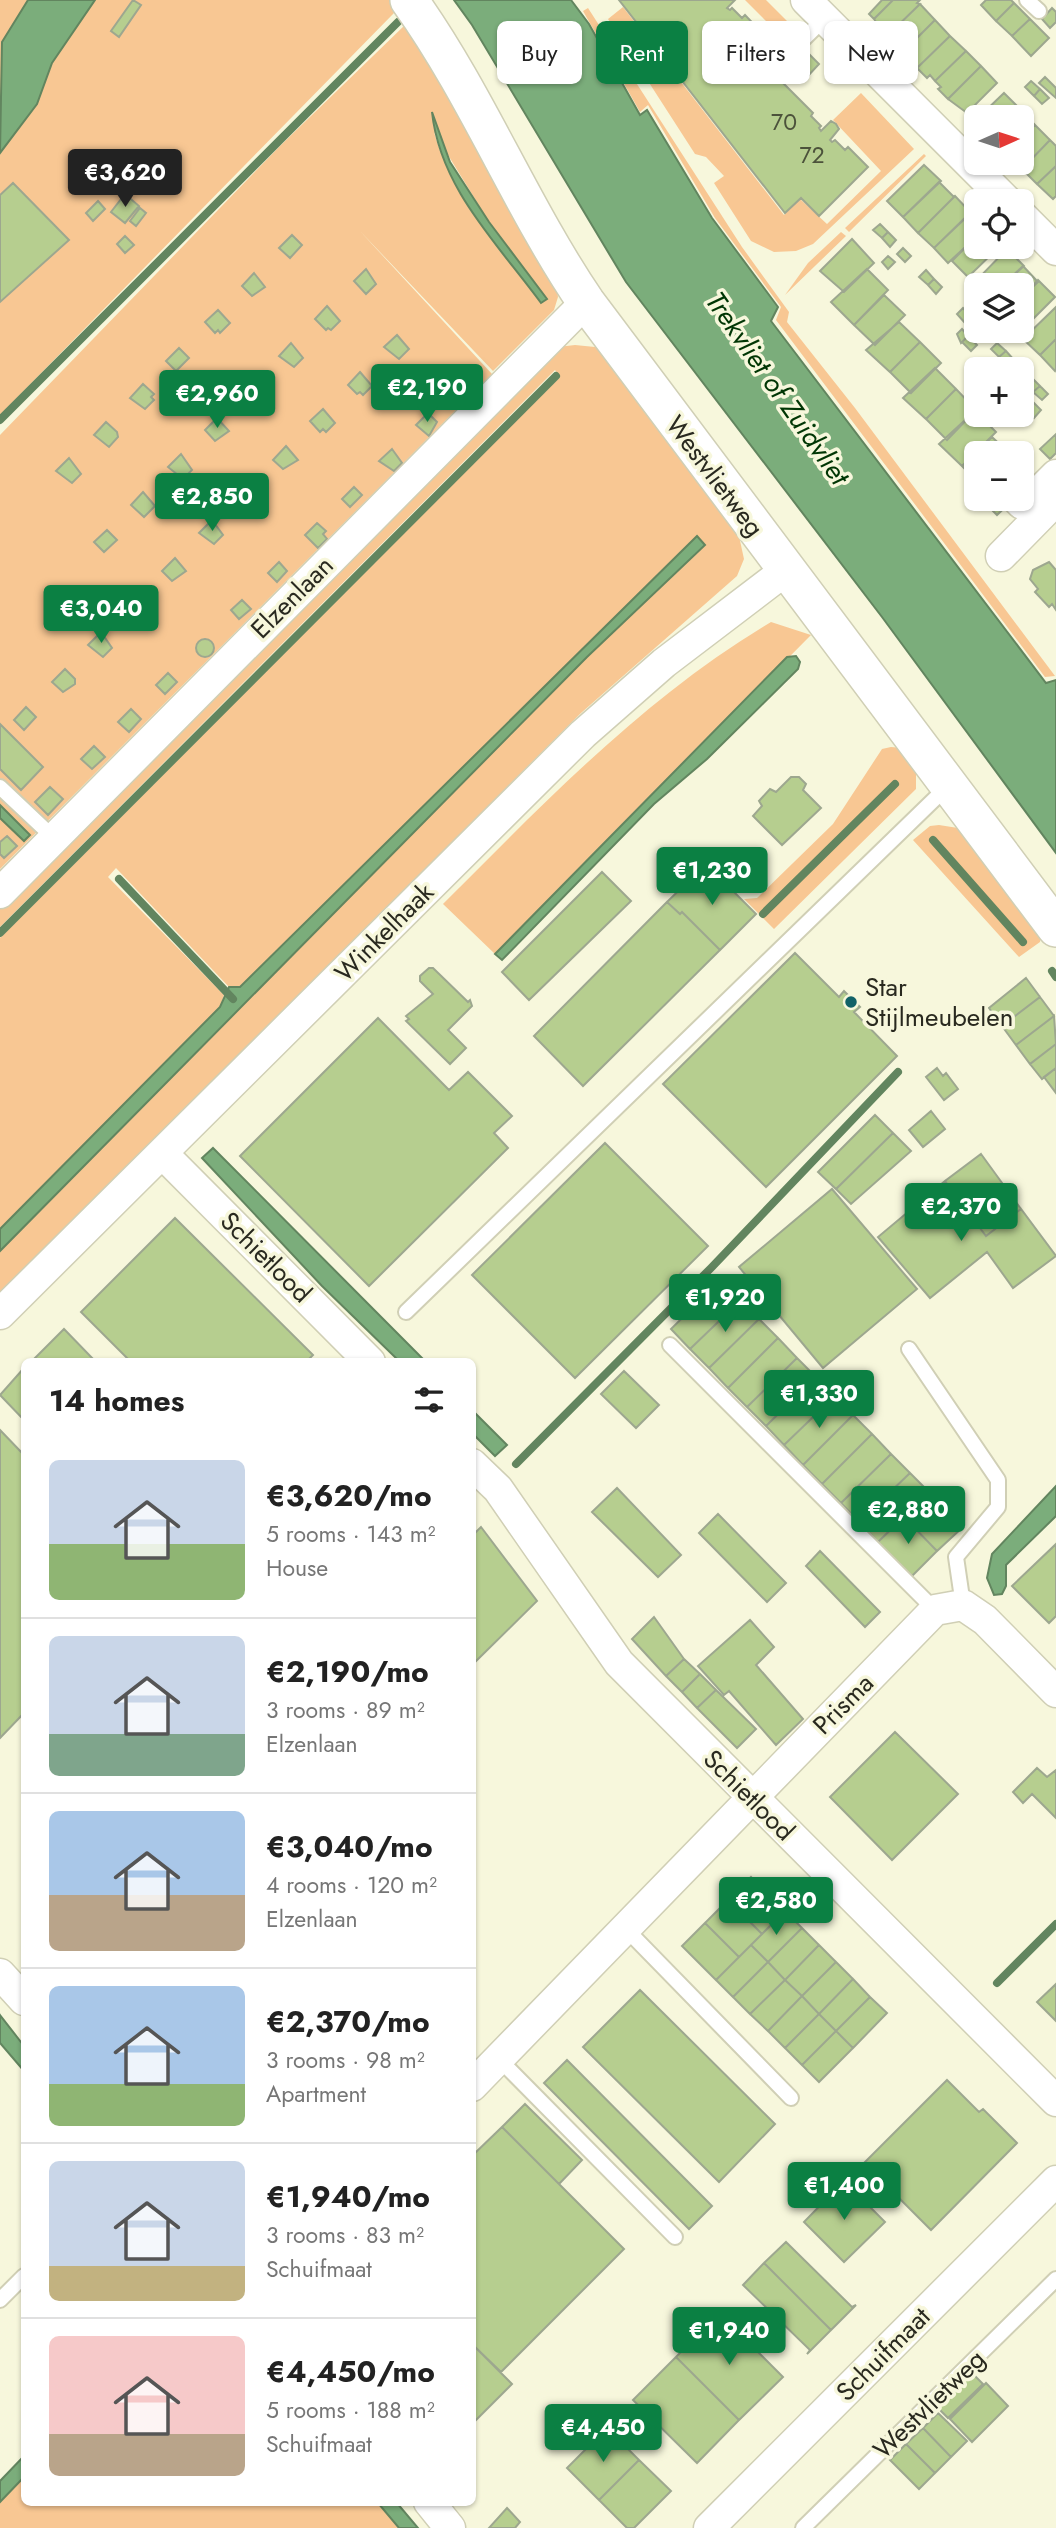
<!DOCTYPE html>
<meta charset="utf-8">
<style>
body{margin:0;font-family:Jost,sans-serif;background:#f2f2f2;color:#222;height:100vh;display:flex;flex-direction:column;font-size:26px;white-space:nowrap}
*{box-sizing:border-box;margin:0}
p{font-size:23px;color:#767676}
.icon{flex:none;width:38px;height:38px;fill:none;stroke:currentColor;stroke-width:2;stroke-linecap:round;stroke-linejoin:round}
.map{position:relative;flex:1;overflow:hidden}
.details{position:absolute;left:21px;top:1358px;width:455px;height:1148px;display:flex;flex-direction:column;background:#fff;border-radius:10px;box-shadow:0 2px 5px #0004}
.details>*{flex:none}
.guide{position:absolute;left:497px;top:21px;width:453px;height:63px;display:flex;gap:14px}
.needle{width:46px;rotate:87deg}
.controls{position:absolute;left:964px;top:105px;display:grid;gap:14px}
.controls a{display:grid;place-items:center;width:70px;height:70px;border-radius:10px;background:#fff;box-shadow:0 2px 5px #0004;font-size:35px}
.price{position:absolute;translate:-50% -60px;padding:0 16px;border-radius:7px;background:#0b8043;color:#fff;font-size:23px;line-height:46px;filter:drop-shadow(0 2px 4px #0008)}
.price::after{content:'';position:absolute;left:50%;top:42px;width:21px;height:16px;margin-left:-10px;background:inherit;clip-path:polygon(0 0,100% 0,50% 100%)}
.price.active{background:#222;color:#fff}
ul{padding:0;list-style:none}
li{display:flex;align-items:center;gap:21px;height:175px;padding:0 28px}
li+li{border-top:2px solid #e0e0e0}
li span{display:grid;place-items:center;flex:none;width:196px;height:140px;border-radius:10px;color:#555}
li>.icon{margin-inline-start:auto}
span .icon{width:84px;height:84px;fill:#fffc;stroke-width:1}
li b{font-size:30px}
h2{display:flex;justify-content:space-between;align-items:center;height:84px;padding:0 28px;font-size:30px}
.chip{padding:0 24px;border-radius:10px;background:#fff;box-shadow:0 2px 5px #0004;font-size:24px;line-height:63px}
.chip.active{background:#0b8043;color:#fff}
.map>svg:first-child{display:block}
.green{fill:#f8c793;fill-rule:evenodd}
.water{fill:#7bad7b;stroke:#62855f;stroke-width:2}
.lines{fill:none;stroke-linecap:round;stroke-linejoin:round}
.stream{stroke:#62855f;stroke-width:8}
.building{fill:#b6ce8f;stroke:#9da78f;stroke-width:2}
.service-casing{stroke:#d0cfb5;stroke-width:18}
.minor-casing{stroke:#d0cfb5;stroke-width:33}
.tertiary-casing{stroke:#d0cfb5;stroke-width:40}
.service{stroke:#fff;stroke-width:14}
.minor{stroke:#fff;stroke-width:30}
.tertiary{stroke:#fff;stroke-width:37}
.poi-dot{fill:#126267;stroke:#f7f7dc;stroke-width:2.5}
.labels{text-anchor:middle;stroke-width:7;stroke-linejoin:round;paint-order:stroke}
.number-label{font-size:23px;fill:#4c523b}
.street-label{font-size:26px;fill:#29291f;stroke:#f7f7dc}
.poi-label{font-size:26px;fill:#29291f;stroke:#f7f7dc;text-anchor:start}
.water-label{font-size:28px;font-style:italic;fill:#003604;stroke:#f7f7dc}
</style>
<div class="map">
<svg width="1056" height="2528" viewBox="0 0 1056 2528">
<rect width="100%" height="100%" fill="#f7f7dc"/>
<!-- green -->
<path class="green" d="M0,0h394l161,277 3,20 -4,13 -61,61 -134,-141 133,144 -492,495v-434l280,-289 125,-121 -11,-12 -394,402zM434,132l55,90 57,77c-46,-54 -92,-96 -112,-167z
M745,0h21l27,27 -32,32 -7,-7 22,-21z
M623,7l161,208 16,-16 27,25 54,-53 -48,-51 28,-27 53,56 -101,95 -17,7 -22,1 -23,-11 -37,-58 10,-7 -18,-19 -11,-3 -87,-135z
M588,8l154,239 47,65 -2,10 68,86 200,268 -10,1 -269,-357 5,-13 -66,-89 -67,-113 -8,7 -57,-101z
M924,154l2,2 -77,76 -4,-4z
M841,232l5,4 -61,59 23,-32z
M575,345l20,2 17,11 125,169 7,32 -7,17 -156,137 -581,580v-42l587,-594 118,-112 -8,-9 -457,451h-11l-113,-119 -8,9 116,118 -4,12 -220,222v-291l560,-561 -5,-7 -555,557v-19l549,-553 9,-8z
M771,622l40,13 -316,319 -52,-50c103,-103 202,-207 328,-282z
M891,747l11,1 14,20v21l-142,140 -30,-30 13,-1 76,-74 49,-75z
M939,825l19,3 8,6 75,100 -1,8 -21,15 -106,-117 17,-14z
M24,2467v35l364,1 21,25h-409v-36z"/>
<!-- water -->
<path class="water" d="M28,0h67l-43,63 -15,41 -37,49 2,-111z
M454,0h117l18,24 51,91 7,-5 65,108 66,89 -7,14 275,362 10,-3v173l-174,-236 -256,-335 -154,-257z
M432,112l18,50 39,60 58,77 -6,4c-44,-60 -101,-115 -109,-191z
M697,536l8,9 -118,112 -587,594v-22l220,-222 9,-20h11z
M796,656l4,6 -2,7 -91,90 -53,45 -152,156 -7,-6 292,-297z
M0,805l30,30 -6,6 -24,-23z
M213,1148l212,213h-26l-77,-75 -120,-128z
M472,1410l35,35 -12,11 -22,-22z
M1056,1486v30l-50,49v21l-4,8 -8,1 -7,-17 5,-24z
M0,2015l24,31v25l-24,-28z
M24,2456v21l-24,25v-21z
M378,2503h19l21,25h-19z"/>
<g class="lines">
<!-- stream -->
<path class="stream" d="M0,420l398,-398
M933,840l90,102
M119,879l114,120
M763,914l132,-130
M0,933l556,-557
M1052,971l4,6
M516,1464l195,-196 187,-196
M997,1983l59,-59"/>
</g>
<!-- building -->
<path class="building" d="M133,0l8,5 -22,32 -8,-6z
M619,0h116l-8,8 3,2 2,-2 10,10 3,-3 20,21 -15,14 63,63 -2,3 10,10 -2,2 2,3 10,-10 5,3 3,5 -9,11 2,2 3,-2 10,10 3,-3 20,20 -49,49 -18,-18 -16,15z
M882,0h11l-19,19 -5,-5z
M893,0h27l-3,3 3,1 -34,33 -12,-18z
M986,0h25l3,3 -18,18 -15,-16z
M1014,3l16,16 -18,17 -16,-15z
M920,4l15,16 -30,30 -6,-6 -3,3 -10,-10z
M1052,8l4,4v10l-6,6 -8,-9z
M1030,19l19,19 -18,18 -19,-20z
M935,20l15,16 -33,32 -12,-18z
M950,36l16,15 -31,30 -5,-6 -3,3 -10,-10z
M966,51l15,15 -33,33 -10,-10 3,-2 -6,-6z
M809,54l10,10 -12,13 -10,-11z
M981,66l16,17 -30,30 -19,-14z
M1045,77l11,11v10l-17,-15z
M1031,81l9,8 -6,7 -9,-9z
M1040,89l9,9 -7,6 -8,-8z
M1004,93l16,16 -8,8h-33z
M1020,109l15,16 -13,13v-21h-10z
M1035,125l15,15 -28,29 -6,-6h6v-25z
M1050,140l6,6v20l-19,18 -15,-15z
M924,165l17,16 -38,36 -16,-16z
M1056,166v30l-3,3 -16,-15z
M939,182l15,15 -36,36 -15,-16z
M13,183l56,57 -69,62v-107z
M125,194l14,12 -14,17 -14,-11z
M955,196l16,17 -37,35 -16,-15z
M98,201l7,8 -12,12 -7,-8z
M140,208l6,5 -10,13 -6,-5z
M970,213l6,6v18l-28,26 -14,-15z
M880,224l8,8 -6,6 -9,-8z
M888,232l8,8 -6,7 -8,-9z
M292,235l10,10 -12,13 -11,-10z
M125,236l9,9 -9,8 -8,-9z
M976,237v10h23l-31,30 -16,-16z
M852,239l22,24 -30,29 -24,-21z
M903,248l8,8 -6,6 -8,-8z
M1007,249l17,17 -21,19h-27v7l-5,-6z
M888,256l7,6 -7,7 -6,-7z
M1023,266l15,16 -16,15v-12h-19z
M366,269l10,15 -10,10 -12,-13z
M867,269l21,21 -34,35 -23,-23z
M926,270l8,9 -6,6 -9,-8z
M254,273l11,14 -13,9 -10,-10z
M934,279l8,8 -6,7 -8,-9z
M1038,280l17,17 -33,33v-33z
M884,295l21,20 -30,30 -21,-20z
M327,306l13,15 -9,9 -3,-2 -2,2 -11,-11z
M1056,307v32l-16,16 -17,-16z
M963,308l8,9 -6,6 -8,-9z
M218,310l12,13 -10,10 -2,-3 -3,3 -10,-11z
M971,317l5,5 -2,9 -9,-8z
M899,322l21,20 -30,30 -24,-22z
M962,329l6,7 -7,7 -4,-9z
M397,335l12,14 -10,10 -15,-12z
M968,336l9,9 -6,6 -9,-9z
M1056,339v30l-1,2 -15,-16z
M920,342l21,21 -30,30 -21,-21z
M291,343l12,15 -9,9 -15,-11z
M997,343l9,8 -7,6 -8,-8z
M179,348l10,10 -13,13 -10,-10z
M1006,351l8,9 -6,6 -9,-9z
M935,368l21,21 -30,30 -23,-21z
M360,372l12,14 -9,9 -3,-3 -3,2 -9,-9z
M465,375l10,10v4l-12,8 -11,-10z
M1031,377l9,9 -7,6 -8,-8z
M255,380l11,14 -10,11 -15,-12z
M143,384l11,10 -3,3 3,3 -9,9 -15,-11z
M1040,386l8,8 -6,6 -9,-8z
M956,389l20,21 -29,30 -21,-21z
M1032,401l9,9 -7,8 -9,-9z
M323,409l12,14 -9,9 -3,-3 -3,3 -10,-11z
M975,411l21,21 -34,34 -23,-22z
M428,413l9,9 -8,14 -13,-11z
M217,418l12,13 -14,10 -10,-11z
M106,422l11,10 1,5 -9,10 -15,-12z
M1056,434v19l-6,6 -10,-10z
M992,437l17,16h-33v28l-14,-15z
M286,446l12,14 -15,9 -10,-9z
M392,449l10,14 -8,8 -15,-10z
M181,454l11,16 -9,9 -15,-12z
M69,458l12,16 -9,9 -16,-12z
M249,483l10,11 -3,2 3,3 -13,7 -10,-10z
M354,487l8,8 -12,12 -8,-8z
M143,492l12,14 -11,11 -13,-12z
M981,499h33l-17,16z
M212,520l11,15 -9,9 -15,-11z
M317,523l9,8 -3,3 4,5 -9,9 -13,-13z
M107,530l10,10 -13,12 -10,-10z
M175,558l11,13 -14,10 -10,-10z
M279,562l8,9 -10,11 -9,-9z
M1049,562l7,8v40l-4,-6 -3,3 -14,-15 3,-3 -8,-10 3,-9z
M138,595l12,14 -15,9 -10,-10z
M242,600l9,9 -12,10 -8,-9z
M101,632l11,16 -9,9 -15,-12z
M196 648a9 9 0 1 1 18 0a9 9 0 1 1-18 0Z
M65,669l10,10v5l-12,8 -11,-10z
M168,673l9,9 -12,12 -9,-9z
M26,707l10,10 -12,13 -10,-10z
M131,709l10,10 -12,13 -11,-10z
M0,724l43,43 -22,23 -21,-21z
M94,746l11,11 -13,12 -11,-10z
M791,777h8l7,7 -3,6 18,18 -39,37 -29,-29 9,-10 -3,-5 11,-12 6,3z
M50,787l13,12 -15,16 -13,-13z
M7,836l10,10 -13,12 -4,-4v-12z
M706,864l50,50 -36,36 -38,-38 -2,2 -13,-12z
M602,872l29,29 -102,99 -27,-28z
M667,902l13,12 2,-2 38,38 -137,136 -49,-50z
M795,953l44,44 5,-6 16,16 -6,5 43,44 -131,131 -103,-103z
M429,968h4l35,34 2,-2 2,6 -24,24 18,18 -16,16 -44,-43 3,-2 -3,-3 27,-22 -13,-13v-5z
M1026,978l14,19 -38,29 -13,-18z
M1040,997l14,19 -38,29 -14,-19z
M1054,1016l2,28 -26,20 -14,-19z
M378,1018l71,72 19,-18 44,44 -18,17 14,15 -139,138 -129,-130z
M1056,1044v24l-14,11 -12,-15z
M937,1068l6,8 3,-3 12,16 -14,11 -18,-23z
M1056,1068v25l-12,-16z
M931,1111l14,18 -22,18 -14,-17z
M875,1115l18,18 -57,56 -18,-17z
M893,1133l18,18 -60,53 -15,-15z
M605,1143l103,103 -133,132 -103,-103z
M981,1154l40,55 -35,27 -41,-55z
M945,1181l41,55 35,-27 35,47 -43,32 -26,-36 -57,46 -52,-61z
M832,1189l85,100 -94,79 -84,-101z
M175,1218l138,137 -7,7h-175l-50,-50z
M721,1280l20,20 -51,49 -19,-20z
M741,1300l18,19 -50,49 -19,-19z
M759,1319l19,19 -50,50 -19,-20z
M64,1329l32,33h-65z
M778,1338l19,20 -50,49 -19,-19z
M797,1358l19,19 -50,49 -19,-19z
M24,1368v52l-24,-25z
M624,1371l35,34 -23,23 -35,-34z
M816,1377l19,19 -51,49 -18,-19z
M835,1396l18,19 -50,50 -19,-20z
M853,1415l19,19 -50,50 -19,-19z
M0,1430l24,25v258l-24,25z
M872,1434l19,20 -50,49 -19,-19z
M891,1454l19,19 -51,49 -18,-19z
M910,1473l19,19 -51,50 -19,-20z
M617,1488l64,67 -23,22 -66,-65z
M929,1492l34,35 -26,24 -33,-34z
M718,1514l68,69 -19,19 -68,-69z
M904,1517l33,34 -25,25 -34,-34z
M481,1527l56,74 -65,64v-129z
M1056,1544v72l-7,7 -37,-37z
M820,1551l60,61 -15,15 -59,-61z
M654,1617l30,42 -18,17 -34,-37z
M750,1620l24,27 -18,18 47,54 -27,26 -47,-54 -5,4 -26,-29z
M684,1659l16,15 -18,18 -16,-16z
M700,1674l16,16 -19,18 -15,-16z
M716,1690l40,39 -19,19 -40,-40z
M895,1732l63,62 -66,66 -62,-63z
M1037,1768l10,9 9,-7v48l-24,-24 -9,9 -10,-11z
M751,1877l34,34 -23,23 -34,-34z
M728,1900l34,34 -23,23 -34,-34z
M785,1911l17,17 -34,34 -17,-17z
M705,1923l34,34 -23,23 -34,-34z
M802,1928l17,17 -34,35 -17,-18z
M751,1945l17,17 -35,35 -17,-17z
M819,1945l17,17 -34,34 -17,-16z
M768,1962l17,18 -35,34 -17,-17z
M836,1962l17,17 -34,35 -17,-18z
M853,1979l17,18 -34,34 -17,-17z
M785,1980l17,16 -34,35 -18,-17z
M1056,1984v37l-19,-19z
M640,1990l135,134 -56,58 -136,-135z
M802,1996l17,18 -34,34 -17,-17z
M870,1997l17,16 -34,35 -17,-17z
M819,2014l17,17 -34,34 -17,-17z
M836,2031l17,17 -34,34 -17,-17z
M567,2060l145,146 -23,23 -145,-146z
M947,2080l32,32 4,-3 34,34 -86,87 -67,-67z
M525,2104l57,56 -23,24 -57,-57z
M502,2127l122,122 -123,123 -29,-28v-188z
M844,2181l41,41 -41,40 -40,-40z
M786,2242l66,65 4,-2 -25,25 -67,-67z
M764,2263l67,67 -24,24 3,-4 -67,-65z
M719,2313l64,64 -44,43 -63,-63z
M472,2344l40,40 -40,40z
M676,2357l63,63 -42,43 -64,-63z
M968,2369l15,15 -35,34 -15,-15z
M986,2383l22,23 -36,36 -22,-23z
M938,2413l29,28 -16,16 -28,-29z
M607,2428l32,32 -40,40 -32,-32z
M923,2428l28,29 -16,16 -29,-29z
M906,2444l29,29 -16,16 -29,-29z
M639,2460l32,31 -37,37h-7l-28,-28z
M507,2508l13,14 -5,6h-26z"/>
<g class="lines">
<!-- service casing -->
<g class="service-casing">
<path id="service" d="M1027,0l12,11
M776,66l48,-47
M0,787l54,51
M406,1312l542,-526
M670,1345l265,265
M909,1349l89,131v27l-42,50 7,48
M627,1930l164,168
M499,2059l176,178
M0,2300l24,-24
M803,2528l253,-249"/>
</g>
<!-- minor casing -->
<g class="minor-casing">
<path id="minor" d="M806,0l201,201
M1022,216l34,34
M1017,499l5,5 9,-4 25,-25
M1001,556l55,-56
M0,893l586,-591
M162,1153l208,209
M0,1314l583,-580 81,-71 122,-93
M472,1464l26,25 121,174 437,438
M0,1974l24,26
M472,2086l463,-476 28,-5 22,15 71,72
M429,2502l21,26
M709,2528l347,-347"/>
</g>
<!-- tertiary casing -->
<g class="tertiary-casing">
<path id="tertiary" d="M409,0c68,95 111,205 177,302l470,626"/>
</g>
<!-- service -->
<use href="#service" class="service"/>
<!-- minor -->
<use href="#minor" class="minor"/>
<!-- tertiary -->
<use href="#tertiary" class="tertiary"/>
</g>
<!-- markers -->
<circle class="poi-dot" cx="851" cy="1002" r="7"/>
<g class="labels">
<!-- number labels -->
<g class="number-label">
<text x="784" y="130">70</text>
<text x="812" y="163">72</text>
</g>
<!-- street labels -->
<g class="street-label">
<text transform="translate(715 476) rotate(53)" y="9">Westvlietweg</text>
<text transform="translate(292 597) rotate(-45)" y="9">Elzenlaan</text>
<text transform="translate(384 932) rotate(-45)" y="9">Winkelhaak</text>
<text transform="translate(266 1257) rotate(45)" y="9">Schietlood</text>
<text transform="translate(843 1704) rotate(-45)" y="9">Prisma</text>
<text transform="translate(749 1795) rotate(45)" y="9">Schietlood</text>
<text transform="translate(883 2354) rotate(-45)" y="9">Schuifmaat</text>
<text transform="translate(929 2404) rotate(-44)" y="9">Westvlietweg</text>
</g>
<!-- poi labels -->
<g class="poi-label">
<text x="865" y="996">Star<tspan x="865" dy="30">Stijlmeubelen</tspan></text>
</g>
<!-- water labels -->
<g class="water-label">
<text transform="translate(778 388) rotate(55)" y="10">Trekvliet of Zuidvliet</text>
</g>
</g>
</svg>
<div class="controls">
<a><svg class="needle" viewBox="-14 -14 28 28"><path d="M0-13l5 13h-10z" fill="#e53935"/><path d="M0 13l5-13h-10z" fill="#767676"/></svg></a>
<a><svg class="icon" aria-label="locate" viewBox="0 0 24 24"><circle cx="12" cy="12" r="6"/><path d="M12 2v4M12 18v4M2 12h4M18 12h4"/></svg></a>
<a><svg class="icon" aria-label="layers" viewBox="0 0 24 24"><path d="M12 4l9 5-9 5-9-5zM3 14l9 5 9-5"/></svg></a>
<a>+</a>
<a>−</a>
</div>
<b class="price active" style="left:125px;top:209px">€3,620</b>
<b class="price" style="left:427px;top:424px">€2,190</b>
<b class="price" style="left:217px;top:430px">€2,960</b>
<b class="price" style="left:212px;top:533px">€2,850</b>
<b class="price" style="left:101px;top:645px">€3,040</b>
<b class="price" style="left:712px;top:907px">€1,230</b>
<b class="price" style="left:961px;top:1243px">€2,370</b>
<b class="price" style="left:725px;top:1334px">€1,920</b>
<b class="price" style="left:819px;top:1430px">€1,330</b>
<b class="price" style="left:908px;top:1546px">€2,880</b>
<b class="price" style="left:776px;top:1937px">€2,580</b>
<b class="price" style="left:844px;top:2222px">€1,400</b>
<b class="price" style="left:729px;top:2367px">€1,940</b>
<b class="price" style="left:603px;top:2464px">€4,450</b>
<div class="guide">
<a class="chip">Buy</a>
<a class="chip active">Rent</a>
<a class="chip">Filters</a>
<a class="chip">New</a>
</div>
<section class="details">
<h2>14 homes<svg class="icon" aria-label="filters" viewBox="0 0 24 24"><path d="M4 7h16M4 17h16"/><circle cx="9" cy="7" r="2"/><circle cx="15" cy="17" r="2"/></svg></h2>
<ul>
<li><span style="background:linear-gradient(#c9d6e8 60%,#8fb573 0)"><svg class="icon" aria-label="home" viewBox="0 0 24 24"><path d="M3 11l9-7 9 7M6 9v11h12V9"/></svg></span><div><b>€3,620/mo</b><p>5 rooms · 143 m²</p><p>House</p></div></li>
<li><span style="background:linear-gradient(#c9d6e8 70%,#7fa58c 0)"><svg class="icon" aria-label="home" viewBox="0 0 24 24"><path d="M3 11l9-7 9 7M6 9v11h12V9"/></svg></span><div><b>€2,190/mo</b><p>3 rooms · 89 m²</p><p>Elzenlaan</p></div></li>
<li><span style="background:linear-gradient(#a9c7e8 60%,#b9a48a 0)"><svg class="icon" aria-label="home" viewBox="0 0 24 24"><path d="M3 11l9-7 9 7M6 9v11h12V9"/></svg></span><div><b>€3,040/mo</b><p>4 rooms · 120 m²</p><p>Elzenlaan</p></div></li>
<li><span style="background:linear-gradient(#a9c7e8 70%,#8fb573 0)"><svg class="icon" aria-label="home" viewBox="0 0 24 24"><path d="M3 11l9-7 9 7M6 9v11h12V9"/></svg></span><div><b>€2,370/mo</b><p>3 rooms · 98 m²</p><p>Apartment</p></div></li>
<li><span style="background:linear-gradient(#c9d6e8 75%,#c2b280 0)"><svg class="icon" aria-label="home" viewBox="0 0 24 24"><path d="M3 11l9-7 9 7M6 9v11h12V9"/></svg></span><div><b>€1,940/mo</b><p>3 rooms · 83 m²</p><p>Schuifmaat</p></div></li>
<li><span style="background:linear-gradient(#f6c9c9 70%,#b9a48a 0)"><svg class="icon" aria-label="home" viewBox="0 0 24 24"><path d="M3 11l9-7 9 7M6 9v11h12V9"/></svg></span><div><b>€4,450/mo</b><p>5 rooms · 188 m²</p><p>Schuifmaat</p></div></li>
</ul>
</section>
</div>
